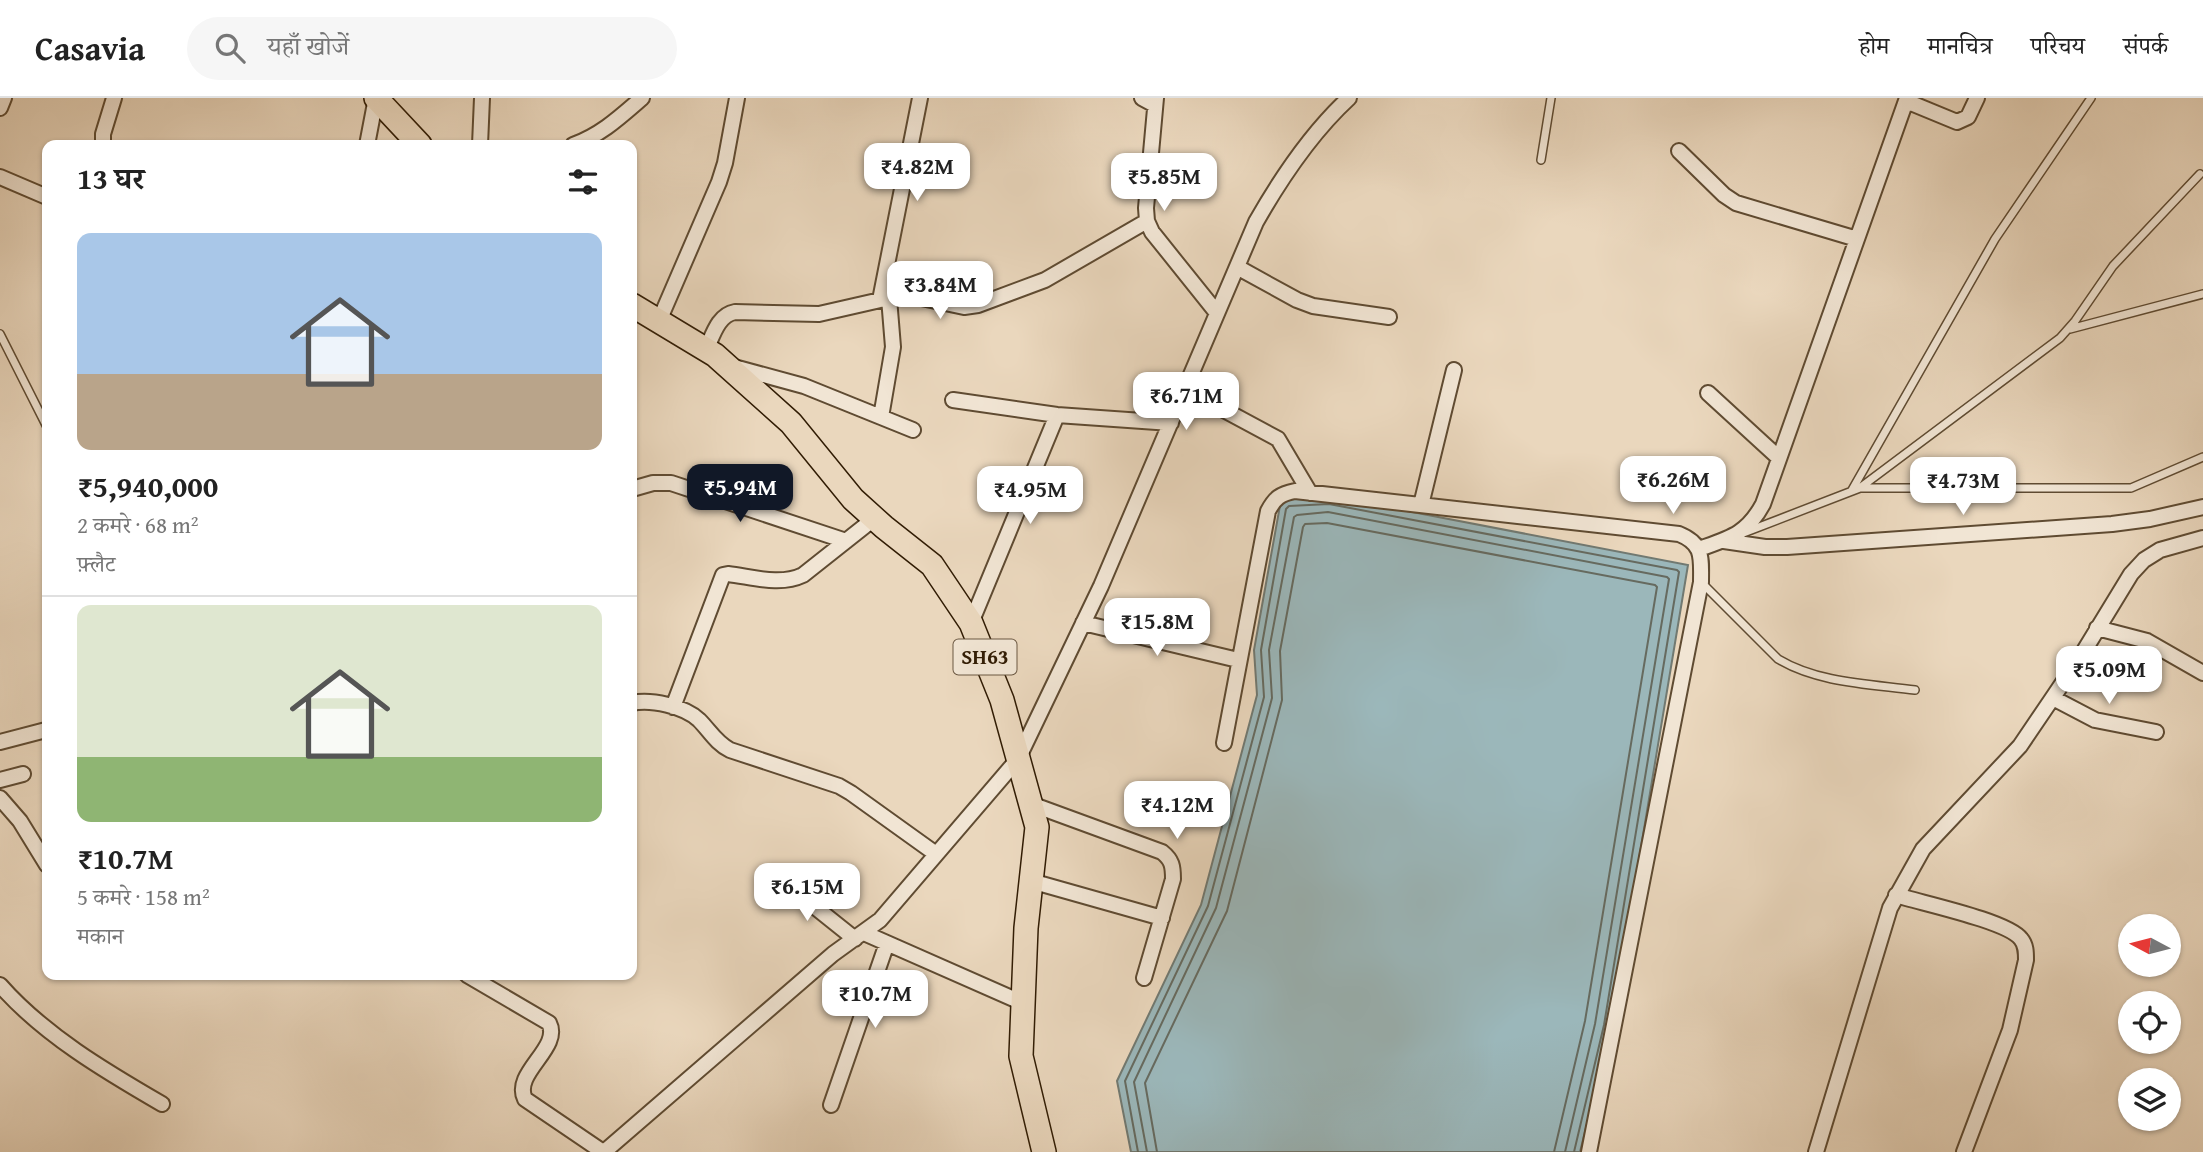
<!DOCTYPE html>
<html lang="hi">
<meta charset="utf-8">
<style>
body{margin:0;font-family:"Gentium Book Plus","Noto Serif Devanagari",serif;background:#f6f6f6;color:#222;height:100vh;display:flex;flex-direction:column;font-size:26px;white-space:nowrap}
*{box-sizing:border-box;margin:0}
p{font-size:23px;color:#767676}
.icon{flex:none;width:38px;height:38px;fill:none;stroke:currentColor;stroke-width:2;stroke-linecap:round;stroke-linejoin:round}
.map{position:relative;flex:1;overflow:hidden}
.side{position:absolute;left:42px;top:42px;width:595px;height:840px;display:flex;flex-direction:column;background:#fff;border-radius:14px;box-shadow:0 2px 5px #0004}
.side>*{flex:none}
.needle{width:46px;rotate:277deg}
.tools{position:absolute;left:2118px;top:816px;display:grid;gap:14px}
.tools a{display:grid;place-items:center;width:63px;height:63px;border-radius:50%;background:#fff;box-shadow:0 2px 5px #0004;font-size:35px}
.price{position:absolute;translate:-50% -60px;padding:0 16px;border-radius:14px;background:#fff;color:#222;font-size:23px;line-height:46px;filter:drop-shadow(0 2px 4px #0008)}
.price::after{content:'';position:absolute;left:50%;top:42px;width:21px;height:16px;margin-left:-10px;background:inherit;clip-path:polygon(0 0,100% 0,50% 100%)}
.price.selected{background:#111827;color:#fff}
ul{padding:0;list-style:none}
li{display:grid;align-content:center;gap:14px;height:371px;padding:0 35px}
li+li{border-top:2px solid #e0e0e0}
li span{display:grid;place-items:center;height:217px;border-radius:14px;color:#555}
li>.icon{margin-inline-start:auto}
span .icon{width:126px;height:126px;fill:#fffc;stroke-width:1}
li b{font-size:30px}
h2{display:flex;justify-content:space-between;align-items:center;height:84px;padding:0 35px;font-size:30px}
header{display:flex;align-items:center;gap:42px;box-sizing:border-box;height:98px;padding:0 35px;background:#fff;border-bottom:2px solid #e0e0e0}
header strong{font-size:33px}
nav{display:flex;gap:38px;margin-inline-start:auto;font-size:24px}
.search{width:490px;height:63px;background:#f6f6f6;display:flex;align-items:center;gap:18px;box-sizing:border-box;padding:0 24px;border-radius:38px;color:#767676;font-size:26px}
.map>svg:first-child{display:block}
.water{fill:#9bb7ba;stroke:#717971;stroke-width:2}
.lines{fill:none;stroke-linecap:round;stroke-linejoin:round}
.shore{stroke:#666a5f;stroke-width:2}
.service-casing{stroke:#5f4b32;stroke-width:10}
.minor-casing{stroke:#5f4b32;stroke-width:18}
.primary-casing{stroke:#311c04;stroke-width:26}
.service{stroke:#f1e5d4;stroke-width:7}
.minor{stroke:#f1e5d4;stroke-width:14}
.primary{stroke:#ead7bd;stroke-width:23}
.labels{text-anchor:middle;stroke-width:5;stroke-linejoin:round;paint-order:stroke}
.shield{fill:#f1e5d4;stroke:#6b5842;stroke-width:2}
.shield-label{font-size:21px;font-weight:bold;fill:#311c04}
</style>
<header>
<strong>Casavia</strong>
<div class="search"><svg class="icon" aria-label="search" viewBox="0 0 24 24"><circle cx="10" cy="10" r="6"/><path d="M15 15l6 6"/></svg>यहाँ खोजें</div>
<nav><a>होम</a><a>मानचित्र</a><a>परिचय</a><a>संपर्क</a></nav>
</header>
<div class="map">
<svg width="2203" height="1054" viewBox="0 0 2203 1054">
<rect width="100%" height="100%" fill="#ead7bd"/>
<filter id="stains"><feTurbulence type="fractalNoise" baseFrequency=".00286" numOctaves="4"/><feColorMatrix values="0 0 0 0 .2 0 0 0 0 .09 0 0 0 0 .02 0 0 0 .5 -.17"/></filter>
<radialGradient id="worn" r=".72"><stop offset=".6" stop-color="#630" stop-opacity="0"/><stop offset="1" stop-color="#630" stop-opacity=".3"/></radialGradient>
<!-- water -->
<path class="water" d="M1329,398l359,69 -77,462 -31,125h-449l-14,-71 84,-176 56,-210 -3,-45 27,-150z"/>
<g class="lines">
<!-- shore -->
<path class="shore" d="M1329,406l348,66 2,2 -75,453 -30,127
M1138,1054l-13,-71 83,-175 56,-209 -3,-47 25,-141 3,-3 40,-2
M1147,1054l-13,-70 82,-174 56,-210 -3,-48 25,-133 3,-2 31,-3 339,65 2,2 -74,445 -30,128
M1157,1054l-12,-69 82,-172 55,-211 -2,-49 23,-124 2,-3 22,-1 328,62 2,2 -72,434 -31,131"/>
<!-- service casing -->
<g class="service-casing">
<path id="service" d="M1541,62l10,-62
M2070,231l133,-35
M0,236l47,93
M1861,389l199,-149 15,-17 38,-55 87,-92
M1852,392l143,-251 96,-141
M1746,434l114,-44h271l72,-31
M1701,484l77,77c40,24 91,25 137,31"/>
</g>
<!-- minor casing -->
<g class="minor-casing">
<path id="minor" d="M1142,0l13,7
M1156,0l-10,110 1,13 5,11 65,81
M1906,3l51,21 11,-5 9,-19
M0,10l4,-10
M103,47v-11l11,-36
M367,47l9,-47
M480,47l2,-47
M573,47c28,-10 47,-28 69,-47
M1679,53l45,44 12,8 121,36
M0,79l47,20
M1237,169l60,33 16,6 76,11
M880,202l40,-202
M659,223l60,-139 6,-19 12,-65
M706,252c7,-15 12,-35 29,-38l84,2 79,-18h14l52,11 14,-2 67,-25 102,-59
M734,269l70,19 109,44
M1185,291l93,50 32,54
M1708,295l71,65
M953,302l104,15 114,8
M881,319l12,-70 -4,-49
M632,391l21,-6h18l175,58
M1421,407l33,-135
M1724,443l41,6h22l325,-23 38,-5 53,-12
M1699,451c31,-11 48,-15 64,-45l144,-406
M971,525l86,-208
M1083,525l155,37
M2097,530l50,13 56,32
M2053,600l42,22 61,12
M632,605c19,-4 52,3 67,17 11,11 17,23 31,30l109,36 12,7 85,61
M673,609l50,-132 5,-1c25,3 52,12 75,1l72,-57
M0,644l46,-12
M1224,645l44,-232c7,-13 12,-17 27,-20l384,43c25,10 22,24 22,48l-112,570
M0,682l23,-6
M0,700l20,23 27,44
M1031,706l131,48c10,8 11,14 11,27l-29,99
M780,781l75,60
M1031,783l131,37
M1896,797c25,8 112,26 125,44 5,6 5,13 5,21l-16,70 -46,122
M864,835l159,70
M467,877l82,48c13,25 -37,50 -24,76l78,53
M0,887c44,50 105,86 162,119
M831,1007l56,-162
M604,1054l229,-198 47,-34 138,-161 83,-173 155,-364c25,-44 55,-89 93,-124
M1816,1054l74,-244 33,-59 97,-103 61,-90 50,-82 13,-14 16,-10 43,-12"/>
</g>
<!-- primary casing -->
<g class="primary-casing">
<path id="primary" d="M376,0l44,47
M632,207l83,50 76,68 62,76 31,28 48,38 39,58 31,77 35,127 -11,101 -5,128 23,96"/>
</g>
<!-- service -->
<use href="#service" class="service"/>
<!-- minor -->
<use href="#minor" class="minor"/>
<!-- primary -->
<use href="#primary" class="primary"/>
</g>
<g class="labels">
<!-- shield labels -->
<rect class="shield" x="953.5" y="541.5" width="63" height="35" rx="5"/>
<g class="shield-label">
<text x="985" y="566">SH63</text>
</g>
</g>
<rect width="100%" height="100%" filter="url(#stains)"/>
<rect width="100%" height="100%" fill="url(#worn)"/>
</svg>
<div class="tools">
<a><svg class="needle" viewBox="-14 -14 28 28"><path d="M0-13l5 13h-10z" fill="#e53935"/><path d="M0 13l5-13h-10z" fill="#767676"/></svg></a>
<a><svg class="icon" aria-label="locate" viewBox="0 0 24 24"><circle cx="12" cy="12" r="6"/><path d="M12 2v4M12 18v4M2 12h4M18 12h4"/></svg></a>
<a><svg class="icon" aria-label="layers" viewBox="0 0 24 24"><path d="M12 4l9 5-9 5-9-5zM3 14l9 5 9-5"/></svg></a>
</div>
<b class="price" style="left:917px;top:105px">₹4.82M</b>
<b class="price" style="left:1164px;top:115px">₹5.85M</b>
<b class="price" style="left:940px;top:223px">₹3.84M</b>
<b class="price" style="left:1186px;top:334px">₹6.71M</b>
<b class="price" style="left:1673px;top:418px">₹6.26M</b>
<b class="price" style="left:1963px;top:419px">₹4.73M</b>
<b class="price selected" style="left:740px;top:426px">₹5.94M</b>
<b class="price" style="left:1030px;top:428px">₹4.95M</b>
<b class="price" style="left:1157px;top:560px">₹15.8M</b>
<b class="price" style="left:2109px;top:608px">₹5.09M</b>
<b class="price" style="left:1177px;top:743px">₹4.12M</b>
<b class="price" style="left:807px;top:825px">₹6.15M</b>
<b class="price" style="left:875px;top:932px">₹10.7M</b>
<section class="side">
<h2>13 घर<svg class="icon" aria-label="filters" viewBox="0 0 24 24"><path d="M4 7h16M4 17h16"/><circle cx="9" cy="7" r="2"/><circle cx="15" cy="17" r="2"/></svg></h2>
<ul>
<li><span style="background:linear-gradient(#a9c7e8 65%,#b9a48a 0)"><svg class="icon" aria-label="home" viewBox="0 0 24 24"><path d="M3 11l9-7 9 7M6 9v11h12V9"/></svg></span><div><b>₹5,940,000</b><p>2 कमरे · 68 m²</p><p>फ़्लैट</p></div></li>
<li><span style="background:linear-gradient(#dfe7d0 70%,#8fb573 0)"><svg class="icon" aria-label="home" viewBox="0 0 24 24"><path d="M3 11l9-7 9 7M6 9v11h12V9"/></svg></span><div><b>₹10.7M</b><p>5 कमरे · 158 m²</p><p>मकान</p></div></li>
</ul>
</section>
</div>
